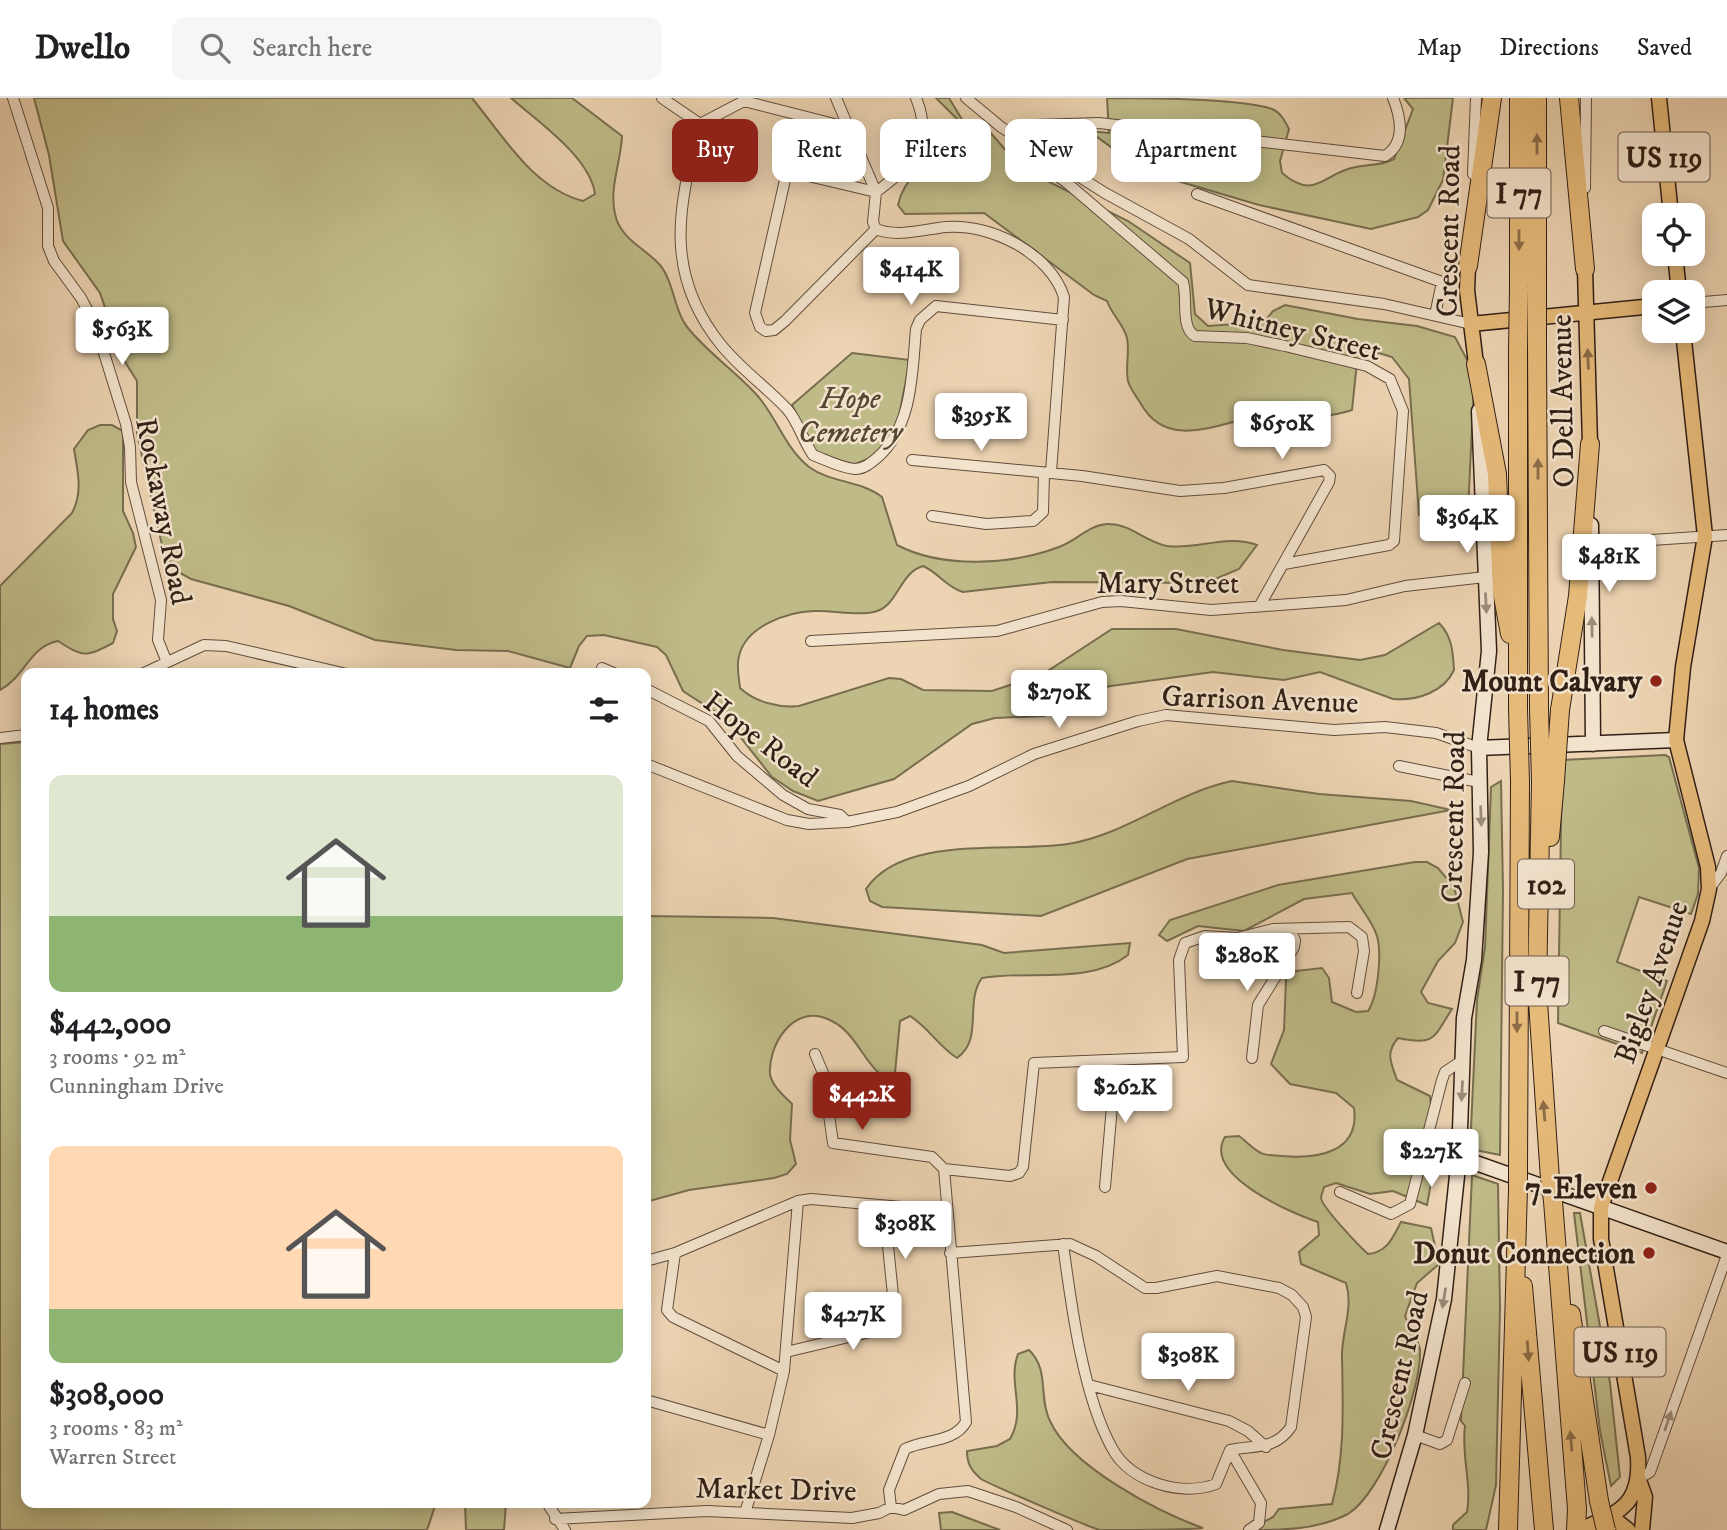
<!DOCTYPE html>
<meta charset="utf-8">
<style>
body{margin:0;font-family:"IM FELL DW Pica",serif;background:#f6f6f6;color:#202124;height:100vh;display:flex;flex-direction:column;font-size:26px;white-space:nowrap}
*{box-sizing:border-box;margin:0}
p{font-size:23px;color:#757577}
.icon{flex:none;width:38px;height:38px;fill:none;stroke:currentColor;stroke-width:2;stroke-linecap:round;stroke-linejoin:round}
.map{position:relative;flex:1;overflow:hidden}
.details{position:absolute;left:21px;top:570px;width:630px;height:840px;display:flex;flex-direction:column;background:#fff;border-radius:14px;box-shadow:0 4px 18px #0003}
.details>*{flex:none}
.top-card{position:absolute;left:672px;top:21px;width:665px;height:63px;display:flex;gap:14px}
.fabs{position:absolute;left:1642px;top:105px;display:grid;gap:14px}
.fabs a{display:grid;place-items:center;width:63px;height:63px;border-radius:14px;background:#fff;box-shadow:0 4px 18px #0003;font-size:35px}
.price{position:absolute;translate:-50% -60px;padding:0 16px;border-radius:7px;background:#fff;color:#222;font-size:23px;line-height:46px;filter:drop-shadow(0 2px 4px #0008)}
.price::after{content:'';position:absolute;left:50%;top:42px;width:21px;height:16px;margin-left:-10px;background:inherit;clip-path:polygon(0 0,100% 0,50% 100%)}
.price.selected{background:#8f2418;color:#fff}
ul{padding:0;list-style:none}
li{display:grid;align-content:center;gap:14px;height:371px;padding:0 28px}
li span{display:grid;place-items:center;height:217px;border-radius:14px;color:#555}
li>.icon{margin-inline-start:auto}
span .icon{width:126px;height:126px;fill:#fffc;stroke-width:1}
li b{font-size:30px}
h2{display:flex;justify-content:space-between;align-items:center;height:84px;padding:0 28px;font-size:30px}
.tag{padding:0 24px;border-radius:14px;background:#fff;box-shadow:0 4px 18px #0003;font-size:24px;line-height:63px}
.tag.selected{background:#8f2418;color:#fff}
header{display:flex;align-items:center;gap:42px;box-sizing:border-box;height:98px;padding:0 35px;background:#fff;border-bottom:2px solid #e0e0e0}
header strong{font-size:33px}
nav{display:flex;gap:38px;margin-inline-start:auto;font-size:24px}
.search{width:490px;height:63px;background:#f6f6f6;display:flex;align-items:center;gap:18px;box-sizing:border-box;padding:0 24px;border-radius:14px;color:#757577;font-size:26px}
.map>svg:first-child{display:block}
.green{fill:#bfbb88;stroke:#786e4f;stroke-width:2}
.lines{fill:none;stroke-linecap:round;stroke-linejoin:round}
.street-casing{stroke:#614d3d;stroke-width:12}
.secondary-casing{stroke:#322016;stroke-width:17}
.primary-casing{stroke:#322016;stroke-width:17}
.highway-casing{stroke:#322016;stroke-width:20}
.street{stroke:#f3e3cd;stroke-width:10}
.secondary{stroke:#f3e3cd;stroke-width:14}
.primary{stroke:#e6ba79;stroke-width:14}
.highway{stroke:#e6ba79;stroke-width:18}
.highway-bridge-casing{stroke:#322016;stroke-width:20;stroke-linecap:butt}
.highway-bridge{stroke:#e6ba79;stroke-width:18}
.oneway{fill:#8c6d48}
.oneway2{fill:#9c8b7b}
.poi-dot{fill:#8f2418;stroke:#f3e3cd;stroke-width:2.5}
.labels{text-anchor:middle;stroke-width:5;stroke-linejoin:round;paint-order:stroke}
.shield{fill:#f3e3cd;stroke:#6c5a4d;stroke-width:2}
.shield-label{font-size:28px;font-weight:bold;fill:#322016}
.street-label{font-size:30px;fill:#322016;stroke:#f3e3cd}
.park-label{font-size:30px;font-style:italic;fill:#554732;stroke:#f3e3cd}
.poi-label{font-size:30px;font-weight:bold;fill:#322016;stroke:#f3e3cd;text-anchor:end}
</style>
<header>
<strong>Dwello</strong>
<div class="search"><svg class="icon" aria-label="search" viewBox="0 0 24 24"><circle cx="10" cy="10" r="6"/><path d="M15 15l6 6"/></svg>Search here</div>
<nav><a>Map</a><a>Directions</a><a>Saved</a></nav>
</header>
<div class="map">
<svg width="1727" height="1432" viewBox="0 0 1727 1432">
<rect width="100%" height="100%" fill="#edd4b2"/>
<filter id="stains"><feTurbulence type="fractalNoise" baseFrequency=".00286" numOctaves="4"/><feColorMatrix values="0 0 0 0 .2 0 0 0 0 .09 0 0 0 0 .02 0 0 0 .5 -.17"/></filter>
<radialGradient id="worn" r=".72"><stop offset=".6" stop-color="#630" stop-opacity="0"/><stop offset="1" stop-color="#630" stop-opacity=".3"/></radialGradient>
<!-- green -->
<path class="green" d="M34,0h438c32,39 61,90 111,103l12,-7c-5,-37 -57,-72 -84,-96h61l50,38c-1,26 -13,51 -7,78 5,25 30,34 45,51 14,17 14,46 28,63 19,24 47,43 68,66 21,23 28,53 53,73 22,16 51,13 73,30l15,48c46,24 114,20 162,2 17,-6 30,-22 48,-23 23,-1 38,18 60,22 30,4 60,-12 90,-1l-18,24 -33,14 -154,-1 -89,10c-17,-5 -24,-19 -40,-26 -24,7 -25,41 -49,46 -18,4 -41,-2 -60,-1 -27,1 -68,15 -75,45 -3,10 0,21 1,32 15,14 38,20 59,18l90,-28 12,1 22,11 69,1 51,-17 69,-45h64l107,21 77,10 25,-5 54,-32c13,13 14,29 15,47 -10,22 -37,31 -61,29l-73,-27 -36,8 -71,-8 -102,14 -24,5 -43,25 -49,2 -23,6 -78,55 -76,22 -25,-10 -21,-14 -46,-58 -43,-28 -17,-36 -9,-8 -53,-12 -17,1 -8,10 -9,22 -62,-17 -52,-1 -81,-10 -86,-34 -98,-27 -11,-6 -16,-19 -27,-120v-53l-15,-24 -22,-64 -37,-52 -14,-86z
M936,0h13l26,43 15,-9 31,36 107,53 62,42 5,51 13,12 56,-4 9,-11 12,-6 73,14 59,7 38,11 18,34 1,14 -7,148 -15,-3 -33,-15 -10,-136 -17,-22 -13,-4 -11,2 -11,7 -5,48c-39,13 -56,0 -90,5 -41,7 -94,37 -121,-11 -4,-7 -11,-15 -13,-23 -3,-14 2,-30 -1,-43 -3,-13 -15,-23 -20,-37l-13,-6 -110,-82 -79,1 -7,-9c8,-36 36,-42 65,-56l-3,-27z
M1107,0c38,0 134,0 165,11 9,4 13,12 17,20l-9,32 2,12c34,29 42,-1 74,-6 14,-3 25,-1 38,-8l19,-50 -9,-11h49l-10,82 -15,30 -10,7 -47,12 -112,-24 -115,-34 -55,-40 20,2z
M852,255l58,7 -13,66 -22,30 -22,9 -38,-13 -23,-47z
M100,327h12l11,6v80l10,22 3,14 -23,47v25l4,12 -4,12c-27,14 -29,15 -55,-2 -28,5 -33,36 -58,49v-104l72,-73c11,-21 6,-40 2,-64l14,-19z
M26,644v761h410l-9,27h-427v-786z
M1665,657l4,2 30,111 -1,26 -7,20 -52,-17 -22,65 50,19 -25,72 -84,-30 4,-263z
M1232,683l87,13 92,7 40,9 -264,49 -146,57 -159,-9 -12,-6 -4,-12c37,-55 145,-36 202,-45 60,-10 106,-51 164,-63z
M1501,683l2,109 -3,265 -30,-6 7,-149 8,-53 6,-160z
M1415,764h12l11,6 16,19 9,35 -8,21 -17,18 -17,31 7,11 24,6c-19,29 -16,37 -54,29 -13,15 -7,25 -1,42l33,16 6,60 -9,49 -34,-14 -23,3 -34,-11 -12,4c-1,4 -3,8 -3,11 1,9 38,48 47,56 19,-2 24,-15 33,-32l30,6 8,36 -22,19 -12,33c4,10 14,24 15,34 2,40 -38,143 -72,164 -31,16 -65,16 -99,16l24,-13 6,-8 53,-5c13,-47 11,-97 10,-146 -1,-25 12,-50 4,-75l-45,-19 -2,-12 20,-17 -1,-13c-27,-9 -116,-47 -93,-85l14,-1c7,5 14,13 22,17 5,3 15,2 21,3 35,3 78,-3 72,-48l-18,-15 -46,-9 -19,-20 13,-34 2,-51 10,-8 26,-3 7,10 3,24 24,10 12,-1c10,-15 14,-57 9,-75 -4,-14 -18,-30 -25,-43l-48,6 -60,32 -46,-5 -31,15 -8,-6 11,-15 108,-35z
M646,818l127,2 209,27 22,8 126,-10 -2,12c-38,30 -100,15 -146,23 -18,24 2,61 -25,80 -18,-11 -28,-30 -47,-42l-10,5 -5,52 -11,5c-24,-19 -28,-49 -59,-60 -33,-12 -57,28 -55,56 2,12 14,22 22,30l-2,36 6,24 -9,10 -13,4 -85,12 -43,12z
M1472,1077l26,9 2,124 -4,177 -10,45h-33v-5l14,-13c5,-29 -6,-57 -2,-86l-4,-5z
M1574,1115h6l30,170 10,94 -9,9 -11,-55z
M1029,1252c21,20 9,47 21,71 20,45 108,91 153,107 -17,2 -83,2 -103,2 -7,-1 -113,-47 -119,-51 -10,-9 -14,-15 -14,-28l30,-5 13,-7c17,-29 -3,-57 8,-85z
M465,1405h41l-2,27h-38z
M952,1414l48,18h-59l-2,-17z"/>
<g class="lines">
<!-- street casing -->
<g class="street-casing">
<path id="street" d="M13,0l35,110v38l6,15 27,37 14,26 31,100 4,23 1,35 30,118 -3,40 8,20
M662,0l38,26
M836,0l40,94 -3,30 3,7
M966,0l35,29 104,66 84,46 59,46 136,19 87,20
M700,26c-22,83 -37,150 22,222 19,23 44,41 65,63 11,12 16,32 26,46 13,5 28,13 42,14 9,0 16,-6 23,-12 35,-32 34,-84 38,-128l4,-9 16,-14 127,14
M700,26l44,-23 106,27
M1473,76l3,-76
M1585,90l1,-90
M1197,96l245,88 -7,33
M876,131l-91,92 -11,9 -8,1 -6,-4 -5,-14 32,-142 89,21c35,-26 59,-48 40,-94
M876,131c22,9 48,0 70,-2 44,-4 104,26 118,70l-13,175
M1692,205l35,-3
M912,362l170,16 98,15 44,-3 100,-18 6,6 -1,6 -70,125
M932,418l54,8 47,-3 10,-9 1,-39
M1591,446l136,-9
M1284,466l105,-19 5,-4 9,-130 -13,-32 -23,-13 -82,-20 -38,-8 -52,-2c-15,-8 -7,-39 -12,-54l-117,-100 -35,-24 -9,-12 6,-16 7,-5 64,-2 286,33c21,-13 16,-38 8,-58
M811,543l186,-10 105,-29 19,-1 90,9 135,-10 59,-14 80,-9
M602,570l14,6
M142,576l62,-29 22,1 121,28
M646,591l63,32 28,35 46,39 25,14 32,6 7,7
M0,640l26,-3
M646,666l141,56 22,4 38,-2 50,-10 72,-26 65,-32 104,-33 28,-6 168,15 51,-3 51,6 43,15
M1399,668l80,16
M1709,791l12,-16 6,-17
M1604,933l123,42
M815,956l8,19 10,70 99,14 12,12
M1252,960l6,-53 36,-58 1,-7 -7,-11
M944,1071l66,7 9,-3 4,-6 11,-104 149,-6 -4,-97 6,-17 20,-7 32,2 36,-9 76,-2 13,10 2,14 -7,42
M1105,1089l11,-127
M1340,1094l51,22 19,-10 32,-124 3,-8 18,-12
M1063,1146c8,60 20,152 49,204 18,34 69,49 104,36l14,-34
M675,1155l-8,57 6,7 111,54
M950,1155l120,-9 26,12 49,32h11l61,-12 62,12 13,7 11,12 3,10 -15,110c-16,23 -36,18 -61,23l31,53 -2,20 -10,7
M646,1163l29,-8 123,-52 13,-2 136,12
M786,1254l88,-21 14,-7 6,-19 -10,-99
M1089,1287l140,36 19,10 18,16
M646,1302l123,35
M1415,1337l25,9 7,-4 18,-57
M1638,1381l12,-7 77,-217
M547,1405l18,27
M891,1409l-2,-17 16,-41c20,-10 49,-6 61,-27l-22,-253
M745,1415l24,-78 15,-64 14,-170
M555,1421l152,-8 145,7 27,-5 12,-6 13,3 35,-16 29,-3 48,16 51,23"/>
</g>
<!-- secondary casing -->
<g class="secondary-casing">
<path id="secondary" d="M1591,427l2,219
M1479,650l197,-8
M1459,1059l268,95
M1387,1432l28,-95 29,-136 15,-142 5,-139 10,-58 7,-108 -2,-104 10,-97 -10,-240"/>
</g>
<!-- primary casing -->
<g class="primary-casing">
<path id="primary" d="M1659,0l12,117
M1675,156l4,38
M1468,168l-1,24 9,74
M1585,171l5,175
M1471,226l183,-18
M1639,1382l6,17 -3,33
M1601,1423l17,1 10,8
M1580,1432c39,-18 61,-24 58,-73l-37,-218v-32l101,-286 7,-32 -1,-22 -32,-127 7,-73 22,-131 -22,-205"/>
</g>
<!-- highway casing -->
<g class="highway-casing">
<path id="highway" d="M1569,0l16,171
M1468,168l24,-168
M1537,188v-188
M1519,190v-190
M1537,249l2,362
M1518,252v358
M1476,266l21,110 5,117 8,43
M1560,612l18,-114 12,-152
M1541,684l-4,205 13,192
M1550,739l5,-56
M1518,1068l2,-384
M1553,1103l24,308 -1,21
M1523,1188l21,244
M1571,1216l28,187
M1508,1432l10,-341"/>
</g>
<!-- street -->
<use href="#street" class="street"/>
<!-- secondary -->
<use href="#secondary" class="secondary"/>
<!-- primary -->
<use href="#primary" class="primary"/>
<!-- highway -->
<use href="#highway" class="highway"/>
<!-- highway-bridge casing -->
<g class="highway-bridge-casing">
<path id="highway-bridge" d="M1537,188v61
M1518,252l1,-62
M1518,610l2,74
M1539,611l2,73
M1555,683l5,-71
M1550,1081l3,22
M1518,1091v-23
M1599,1403l7,29"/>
</g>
<!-- highway-bridge -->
<use href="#highway-bridge" class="highway-bridge"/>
</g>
<!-- one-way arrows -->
<defs><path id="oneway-solid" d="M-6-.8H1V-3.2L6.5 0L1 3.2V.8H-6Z" transform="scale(1.75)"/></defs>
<g class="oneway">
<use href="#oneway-solid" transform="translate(1537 46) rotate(-90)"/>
<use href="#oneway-solid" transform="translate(1519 142) rotate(90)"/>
<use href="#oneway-solid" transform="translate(1588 261) rotate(-92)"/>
<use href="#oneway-solid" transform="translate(1538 371) rotate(-90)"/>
<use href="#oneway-solid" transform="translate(1517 924) rotate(90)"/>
<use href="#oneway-solid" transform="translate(1544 1013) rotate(-95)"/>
<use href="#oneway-solid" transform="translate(1528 1253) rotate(86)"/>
<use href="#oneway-solid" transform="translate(1571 1343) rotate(-95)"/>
</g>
<g class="oneway2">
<use href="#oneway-solid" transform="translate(1486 505) rotate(87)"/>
<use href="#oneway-solid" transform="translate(1592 529) rotate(-91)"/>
<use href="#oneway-solid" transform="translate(1481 718) rotate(88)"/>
<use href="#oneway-solid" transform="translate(1462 993) rotate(93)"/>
<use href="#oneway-solid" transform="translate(1444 1200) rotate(99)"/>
<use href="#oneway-solid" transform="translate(1668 1323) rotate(-71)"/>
</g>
<!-- markers -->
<g class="poi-dot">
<circle cx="1656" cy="583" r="7"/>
<circle cx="1651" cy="1090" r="7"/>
<circle cx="1649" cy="1155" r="7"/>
</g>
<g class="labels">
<!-- shield labels -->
<g class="shield">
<rect x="1618.5" y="34.5" width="91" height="49" rx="5"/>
<rect x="1487.5" y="70.5" width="63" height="49" rx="5"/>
<rect x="1518" y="761.5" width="56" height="49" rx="5"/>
<rect x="1505.5" y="858.5" width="63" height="49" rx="5"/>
<rect x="1574.5" y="1229.5" width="91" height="49" rx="5"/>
</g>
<g class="shield-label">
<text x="1664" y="69">US 119</text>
<text x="1519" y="105">I 77</text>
<text x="1546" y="796">102</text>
<text x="1537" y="893">I 77</text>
<text x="1620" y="1264">US 119</text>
</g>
<!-- street labels -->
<g class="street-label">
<text transform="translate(1448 133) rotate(-89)" y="10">Crescent Road</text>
<text transform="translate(1293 231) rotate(14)" y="10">Whitney Street</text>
<text transform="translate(1562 303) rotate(-91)" y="10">O Dell Avenue</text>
<text transform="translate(164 413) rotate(79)" y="10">Rockaway Road</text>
<text x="1168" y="495">Mary Street</text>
<text transform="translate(1260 601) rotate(2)" y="10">Garrison Avenue</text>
<text transform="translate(761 641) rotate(38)" y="10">Hope Road</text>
<text transform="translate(1453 719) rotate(-89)" y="10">Crescent Road</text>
<text transform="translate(1651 884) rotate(-71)" y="10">Bigley Avenue</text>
<text transform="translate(1399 1277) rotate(-77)" y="10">Crescent Road</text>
<text transform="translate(776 1391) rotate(1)" y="10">Market Drive</text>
</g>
<!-- park labels -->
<g class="park-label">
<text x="850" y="310">Hope<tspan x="850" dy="34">Cemetery</tspan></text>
</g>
<!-- poi labels -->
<g class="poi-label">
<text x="1642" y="593">Mount Calvary</text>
<text x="1637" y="1100">7-Eleven</text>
<text x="1635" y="1165">Donut Connection</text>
</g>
</g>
<rect width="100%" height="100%" filter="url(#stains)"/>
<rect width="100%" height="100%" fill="url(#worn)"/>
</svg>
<div class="fabs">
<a><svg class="icon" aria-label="locate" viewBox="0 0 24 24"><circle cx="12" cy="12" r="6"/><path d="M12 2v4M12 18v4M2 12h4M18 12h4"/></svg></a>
<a><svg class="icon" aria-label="layers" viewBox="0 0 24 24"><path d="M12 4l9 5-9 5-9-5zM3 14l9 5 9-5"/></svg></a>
</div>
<b class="price" style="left:911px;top:209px">$414K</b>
<b class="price" style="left:122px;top:269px">$563K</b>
<b class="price" style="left:981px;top:355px">$395K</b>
<b class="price" style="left:1282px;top:363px">$650K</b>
<b class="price" style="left:1467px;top:457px">$364K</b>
<b class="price" style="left:1609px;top:496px">$481K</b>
<b class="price" style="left:1059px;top:632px">$270K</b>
<b class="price" style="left:1247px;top:895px">$280K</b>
<b class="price" style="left:1125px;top:1027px">$262K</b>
<b class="price selected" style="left:862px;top:1034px">$442K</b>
<b class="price" style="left:1431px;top:1091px">$227K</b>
<b class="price" style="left:905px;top:1163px">$308K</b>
<b class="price" style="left:853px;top:1254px">$427K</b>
<b class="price" style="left:1188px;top:1295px">$308K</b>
<div class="top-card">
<a class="tag selected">Buy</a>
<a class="tag">Rent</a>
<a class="tag">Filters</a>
<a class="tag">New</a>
<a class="tag">Apartment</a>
</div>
<section class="details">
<h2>14 homes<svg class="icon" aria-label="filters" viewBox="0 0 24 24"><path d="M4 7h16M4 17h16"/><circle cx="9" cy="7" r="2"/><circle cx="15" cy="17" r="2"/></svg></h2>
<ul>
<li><span style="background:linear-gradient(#dfe7d0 65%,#8fb573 0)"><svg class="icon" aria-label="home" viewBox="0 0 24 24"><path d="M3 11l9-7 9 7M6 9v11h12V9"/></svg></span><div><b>$442,000</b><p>3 rooms · 92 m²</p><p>Cunningham Drive</p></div></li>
<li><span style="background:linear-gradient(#ffd9b3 75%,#8fb573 0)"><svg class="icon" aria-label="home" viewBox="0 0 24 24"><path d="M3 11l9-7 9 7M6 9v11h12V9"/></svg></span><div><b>$308,000</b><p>3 rooms · 83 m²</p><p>Warren Street</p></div></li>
</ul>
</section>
</div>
